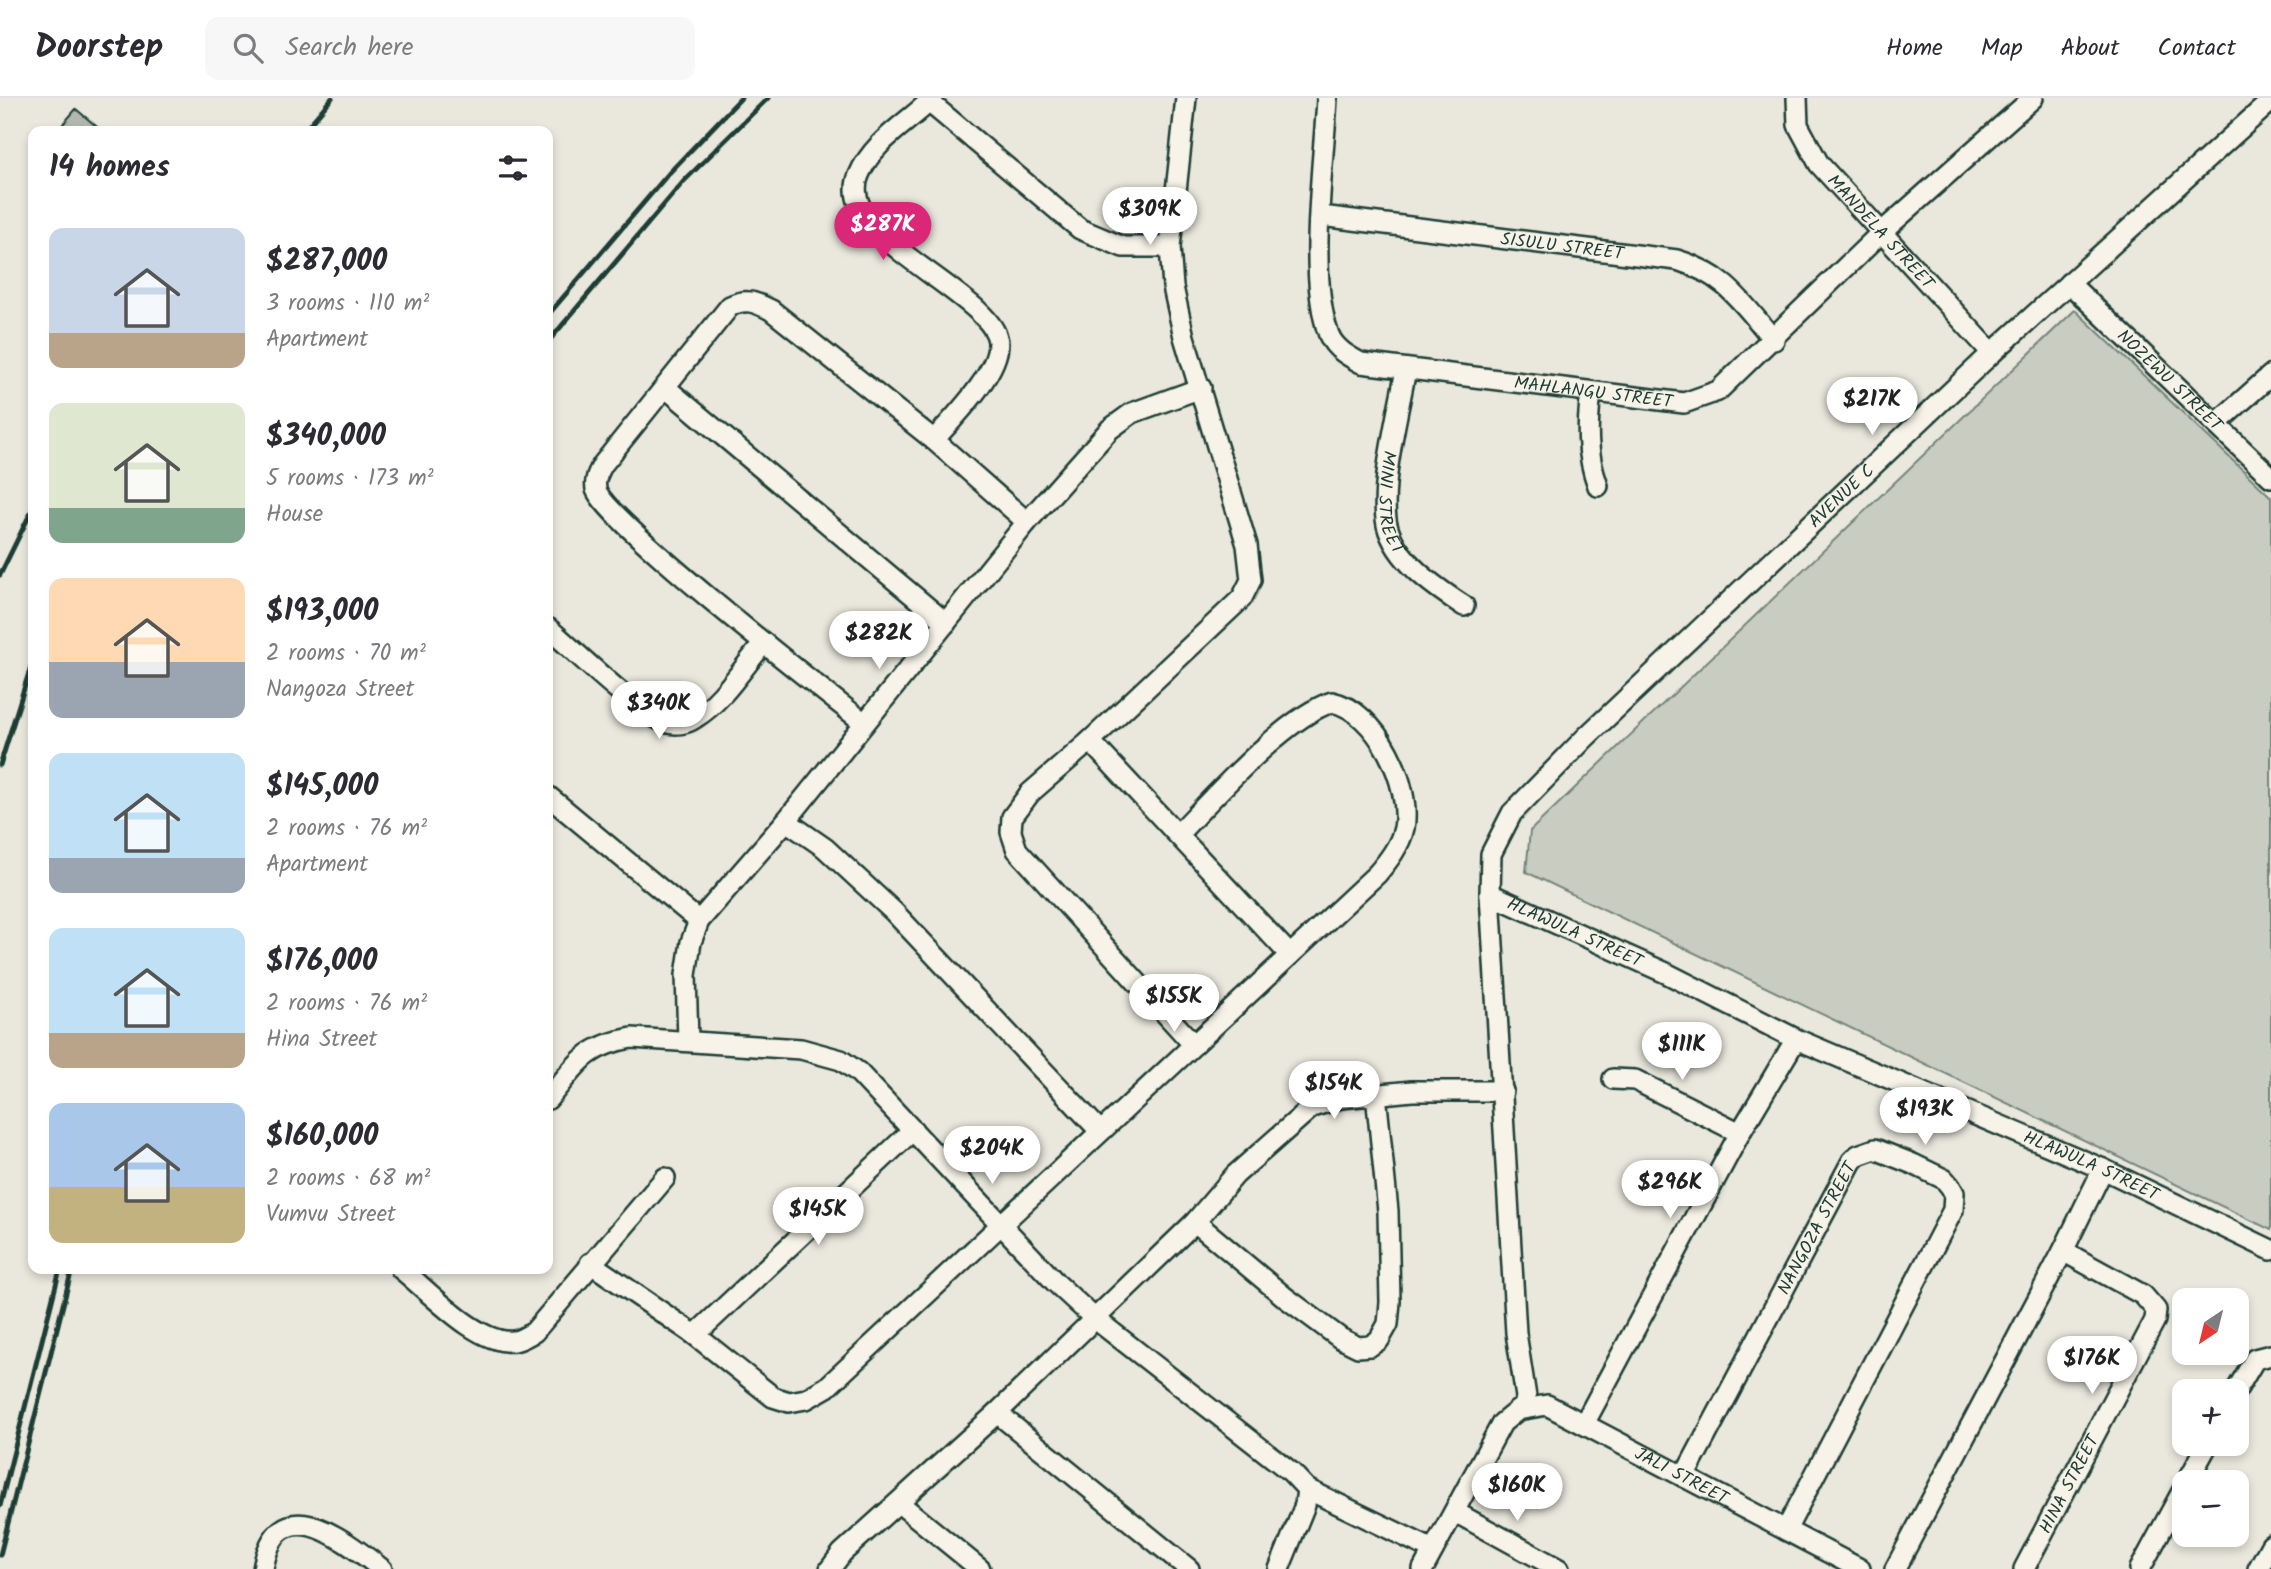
<!DOCTYPE html>
<meta charset="utf-8">
<style>
body{margin:0;font-family:Kalam,sans-serif;background:#f7f7f7;color:#2b2b33;height:100vh;display:flex;flex-direction:column;font-size:26px;white-space:nowrap}
*{box-sizing:border-box;margin:0}
p{font-size:23px;color:#7c7c81}
.icon{flex:none;width:38px;height:38px;fill:none;stroke:currentColor;stroke-width:2;stroke-linecap:round;stroke-linejoin:round}
.map{position:relative;flex:1;overflow:hidden}
.details{position:absolute;left:28px;top:28px;width:525px;height:1148px;display:flex;flex-direction:column;background:#fff;border-radius:14px;box-shadow:0 4px 10px #0003}
.details>*{flex:none}
.needle{width:46px;rotate:215deg}
.buttons{position:absolute;left:2172px;top:1190px;display:grid;gap:14px}
.buttons a{display:grid;place-items:center;width:77px;height:77px;border-radius:14px;background:#fff;box-shadow:0 4px 10px #0003;font-size:35px}
.price{position:absolute;translate:-50% -60px;padding:0 16px;border-radius:24px;background:#fff;color:#222;font-size:23px;line-height:46px;filter:drop-shadow(0 2px 4px #0008)}
.price::after{content:'';position:absolute;left:50%;top:42px;width:21px;height:16px;margin-left:-10px;background:inherit;clip-path:polygon(0 0,100% 0,50% 100%)}
.price.on{background:#db2777;color:#fff}
ul{padding:0;list-style:none}
li{display:flex;align-items:center;gap:21px;height:175px;padding:0 21px}
li span{display:grid;place-items:center;flex:none;width:196px;height:140px;border-radius:14px;color:#555}
li>.icon{margin-inline-start:auto}
span .icon{width:84px;height:84px;fill:#fffc;stroke-width:1}
li b{font-size:30px}
h2{display:flex;justify-content:space-between;align-items:center;height:84px;padding:0 21px;font-size:30px}
header{display:flex;align-items:center;gap:42px;box-sizing:border-box;height:98px;padding:0 35px;background:#fff;border-bottom:2px solid #e1e1e2}
header strong{font-size:33px}
nav{display:flex;gap:38px;margin-inline-start:auto;font-size:24px}
.search{width:490px;height:63px;background:#f7f7f7;display:flex;align-items:center;gap:18px;box-sizing:border-box;padding:0 24px;border-radius:14px;color:#7c7c81;font-size:26px}
.map>svg:first-child{display:block}
.green{fill:#c8ccc1;stroke:#74847a;stroke-width:2}
.building{fill:#b2b8ae;stroke:#1f3d34;stroke-width:2}
.lines{fill:none;stroke-linecap:round;stroke-linejoin:round}
.minor-casing{stroke:#1f3d34;stroke-width:24}
.minor{stroke:#f7f3e8;stroke-width:19}
.rail{stroke:#1f3d34;stroke-width:5}
.labels{text-anchor:middle;stroke-width:5;stroke-linejoin:round;paint-order:stroke}
.street-label{font-size:18px;fill:#1f3d34;stroke:#f7f3e8}
</style>
<header>
<strong>Doorstep</strong>
<div class="search"><svg class="icon" aria-label="search" viewBox="0 0 24 24"><circle cx="10" cy="10" r="6"/><path d="M15 15l6 6"/></svg>Search here</div>
<nav><a>Home</a><a>Map</a><a>About</a><a>Contact</a></nav>
</header>
<div class="map">
<svg width="2271" height="1471" viewBox="0 0 2271 1471">
<rect width="100%" height="100%" fill="#eae8dd"/>
<filter id="ink" filterUnits="userSpaceOnUse"><feTurbulence type="fractalNoise" baseFrequency=".0143" numOctaves="2"/><feDisplacementMap in="SourceGraphic" scale="14" xChannelSelector="R" yChannelSelector="G"/><feConvolveMatrix kernelMatrix="1 2 1 2 8 2 1 2 1" color-interpolation-filters="sRGB"/></filter>
<g filter="url(#ink)">
<!-- green -->
<path class="green" d="M2075,212l196,187v733l-745,-358 4,-41z"/>
<!-- building -->
<path class="building" d="M76,11l26,22h-45z"/>
<g class="lines">
<!-- minor casing -->
<g class="minor-casing">
<g id="minor">
<path d="M933,0c-25,25 -60,43 -74,77 -27,62 138,121 139,168 1,30 -45,75 -64,97"/>
<path d="M1186,0l-16,149 3,40 11,50 63,208 4,35 -9,18 -152,143 -60,52 -18,24 -1,15 6,18 176,194"/>
<path id="s1" d="M1327,0c-3,63 -20,180 2,237 6,14 19,21 32,28l323,40 34,-12 164,-159 151,-134"/>
<path id="s2" d="M1797,0l1,27 21,39 173,189"/>
<path d="M929,4l151,127 43,18h47"/>
<path id="s3" d="M1321,118l356,44c49,15 65,43 97,80"/>
<path id="s4" d="M2069,185l202,194"/>
<path id="s5" d="M1406,271c-7,41 -27,116 -19,156 9,36 48,62 77,81"/>
<path d="M666,290l280,235"/>
<path d="M1591,294c-4,33 -5,62 7,94"/>
<path d="M2216,326l55,-49"/>
<path d="M548,530c25,21 90,85 117,94 10,4 21,2 30,-4 28,-17 48,-51 69,-75"/>
<path d="M863,624c-38,-30 -261,-204 -267,-233 -2,-10 3,-18 7,-25l127,-158c16,-8 25,-4 41,4l163,130 93,82"/>
<path d="M1090,643l200,214"/>
<path d="M548,698l151,125"/>
<path d="M786,723l39,27 69,64 206,219"/>
<path id="s6" d="M1490,796l176,79 130,66 307,130 168,81"/>
<path d="M688,942l-2,-65 5,-33 8,-21 87,-100 241,-299 83,-93 22,-16 69,-25"/>
<path d="M1613,981l22,1 105,53"/>
<path d="M548,1001c29,-34 36,-53 84,-61l169,11 40,11 17,12 197,210 39,36 197,154 16,17 -2,16 -26,64"/>
<path d="M1195,1124l91,76 54,40 18,9 12,-1 9,-6 9,-16 2,-22 -2,-91 -12,-117"/>
<path d="M590,1165l105,72 78,62 16,5 17,-3 21,-12 550,-513c11,-13 23,-28 27,-46 8,-42 -27,-117 -72,-126 -47,15 -118,95 -154,132"/>
<path d="M401,1171c27,21 77,77 113,72 7,-1 14,-6 20,-9l131,-154"/>
<path d="M695,1237l218,-205"/>
<path d="M2236,1293l19,-32 16,-4"/>
<path id="s7" d="M1524,1310l2,-11 -10,-64 -26,-439 1,-40 21,-41 74,-76 406,-384 279,-252"/>
<path d="M997,1315l192,156"/>
<path d="M1584,1326l156,-291 56,-94"/>
<path id="s8" d="M1684,1379l168,-316 6,-6 17,-6 38,15 31,15 6,7 4,7 -1,17 -167,320"/>
<path d="M2187,1384l21,-38"/>
<path d="M1307,1391l126,61"/>
<path d="M899,1405l81,66"/>
<path d="M1455,1414l104,57"/>
<path d="M263,1471c14,-84 81,-29 119,0"/>
<path d="M830,1471l12,-16 155,-140 198,-191 40,-47 77,-68 29,-9 71,-7h91"/>
<path id="s9" d="M1423,1471l79,-146 16,-13 29,-5 313,164"/>
<path d="M1895,1471l168,-318 40,-82"/>
<path id="s10" d="M2024,1471l131,-249 1,-10 -13,-15 -80,-44"/>
<path d="M2140,1471l44,-81"/>
<path d="M2258,1471l13,-24"/>
</g>
</g>
<!-- minor -->
<use href="#minor" class="minor"/>
<!-- rail -->
<path class="rail" d="M304,33l28,-33
M548,217l121,-142 72,-75
M548,244l136,-161 84,-83
M0,477l33,-67
M0,667l33,-105
M0,1408l60,-237
M0,1457l72,-286"/>
</g>
</g>
<g class="labels">
<!-- street labels -->
<g class="street-label">
<text dy="6" stroke="none"><textPath href="#s2" startOffset="163">MANDELA STREET</textPath></text>
<text dy="6" stroke="none"><textPath href="#s3" startOffset="243">SISULU STREET</textPath></text>
<text dy="6" stroke="none"><textPath href="#s4" startOffset="140">NOZEWU STREET</textPath></text>
<text dy="6" stroke="none"><textPath href="#s1" startOffset="516">MAHLANGU STREET</textPath></text>
<text dy="6" stroke="none"><textPath href="#s7" startOffset="1059">AVENUE C</textPath></text>
<text dy="6" stroke="none"><textPath href="#s5" startOffset="136">MINI STREET</textPath></text>
<text dy="6" stroke="none"><textPath href="#s6" startOffset="93">HLAWULA STREET</textPath></text>
<text dy="6" stroke="none"><textPath href="#s6" startOffset="660">HLAWULA STREET</textPath></text>
<text dy="6" stroke="none"><textPath href="#s8" startOffset="282">NANGOZA STREET</textPath></text>
<text dy="6" stroke="none"><textPath href="#s9" startOffset="368">JALI STREET</textPath></text>
<text dy="6" stroke="none"><textPath href="#s10" startOffset="96">HINA STREET</textPath></text>
</g>
</g>
</svg>
<div class="buttons">
<a><svg class="needle" viewBox="-14 -14 28 28"><path d="M0-13l5 13h-10z" fill="#e53935"/><path d="M0 13l5-13h-10z" fill="#7c7c81"/></svg></a>
<a>+</a>
<a>−</a>
</div>
<b class="price" style="left:1150px;top:149px">$309K</b>
<b class="price on" style="left:883px;top:164px">$287K</b>
<b class="price" style="left:1872px;top:339px">$217K</b>
<b class="price" style="left:879px;top:573px">$282K</b>
<b class="price" style="left:659px;top:643px">$340K</b>
<b class="price" style="left:1174px;top:936px">$155K</b>
<b class="price" style="left:1682px;top:984px">$111K</b>
<b class="price" style="left:1334px;top:1023px">$154K</b>
<b class="price" style="left:1925px;top:1049px">$193K</b>
<b class="price" style="left:992px;top:1088px">$204K</b>
<b class="price" style="left:1670px;top:1122px">$296K</b>
<b class="price" style="left:818px;top:1149px">$145K</b>
<b class="price" style="left:2092px;top:1298px">$176K</b>
<b class="price" style="left:1517px;top:1425px">$160K</b>
<section class="details">
<h2>14 homes<svg class="icon" aria-label="filters" viewBox="0 0 24 24"><path d="M4 7h16M4 17h16"/><circle cx="9" cy="7" r="2"/><circle cx="15" cy="17" r="2"/></svg></h2>
<ul>
<li><span style="background:linear-gradient(#c9d6e8 75%,#b9a48a 0)"><svg class="icon" aria-label="home" viewBox="0 0 24 24"><path d="M3 11l9-7 9 7M6 9v11h12V9"/></svg></span><div><b>$287,000</b><p>3 rooms · 110 m²</p><p>Apartment</p></div></li>
<li><span style="background:linear-gradient(#dfe7d0 75%,#7fa58c 0)"><svg class="icon" aria-label="home" viewBox="0 0 24 24"><path d="M3 11l9-7 9 7M6 9v11h12V9"/></svg></span><div><b>$340,000</b><p>5 rooms · 173 m²</p><p>House</p></div></li>
<li><span style="background:linear-gradient(#ffd9b3 60%,#9aa5b1 0)"><svg class="icon" aria-label="home" viewBox="0 0 24 24"><path d="M3 11l9-7 9 7M6 9v11h12V9"/></svg></span><div><b>$193,000</b><p>2 rooms · 70 m²</p><p>Nangoza Street</p></div></li>
<li><span style="background:linear-gradient(#bfe0f5 75%,#9aa5b1 0)"><svg class="icon" aria-label="home" viewBox="0 0 24 24"><path d="M3 11l9-7 9 7M6 9v11h12V9"/></svg></span><div><b>$145,000</b><p>2 rooms · 76 m²</p><p>Apartment</p></div></li>
<li><span style="background:linear-gradient(#bfe0f5 75%,#b9a48a 0)"><svg class="icon" aria-label="home" viewBox="0 0 24 24"><path d="M3 11l9-7 9 7M6 9v11h12V9"/></svg></span><div><b>$176,000</b><p>2 rooms · 76 m²</p><p>Hina Street</p></div></li>
<li><span style="background:linear-gradient(#a9c7e8 60%,#c2b280 0)"><svg class="icon" aria-label="home" viewBox="0 0 24 24"><path d="M3 11l9-7 9 7M6 9v11h12V9"/></svg></span><div><b>$160,000</b><p>2 rooms · 68 m²</p><p>Vumvu Street</p></div></li>
</ul>
</section>
</div>
